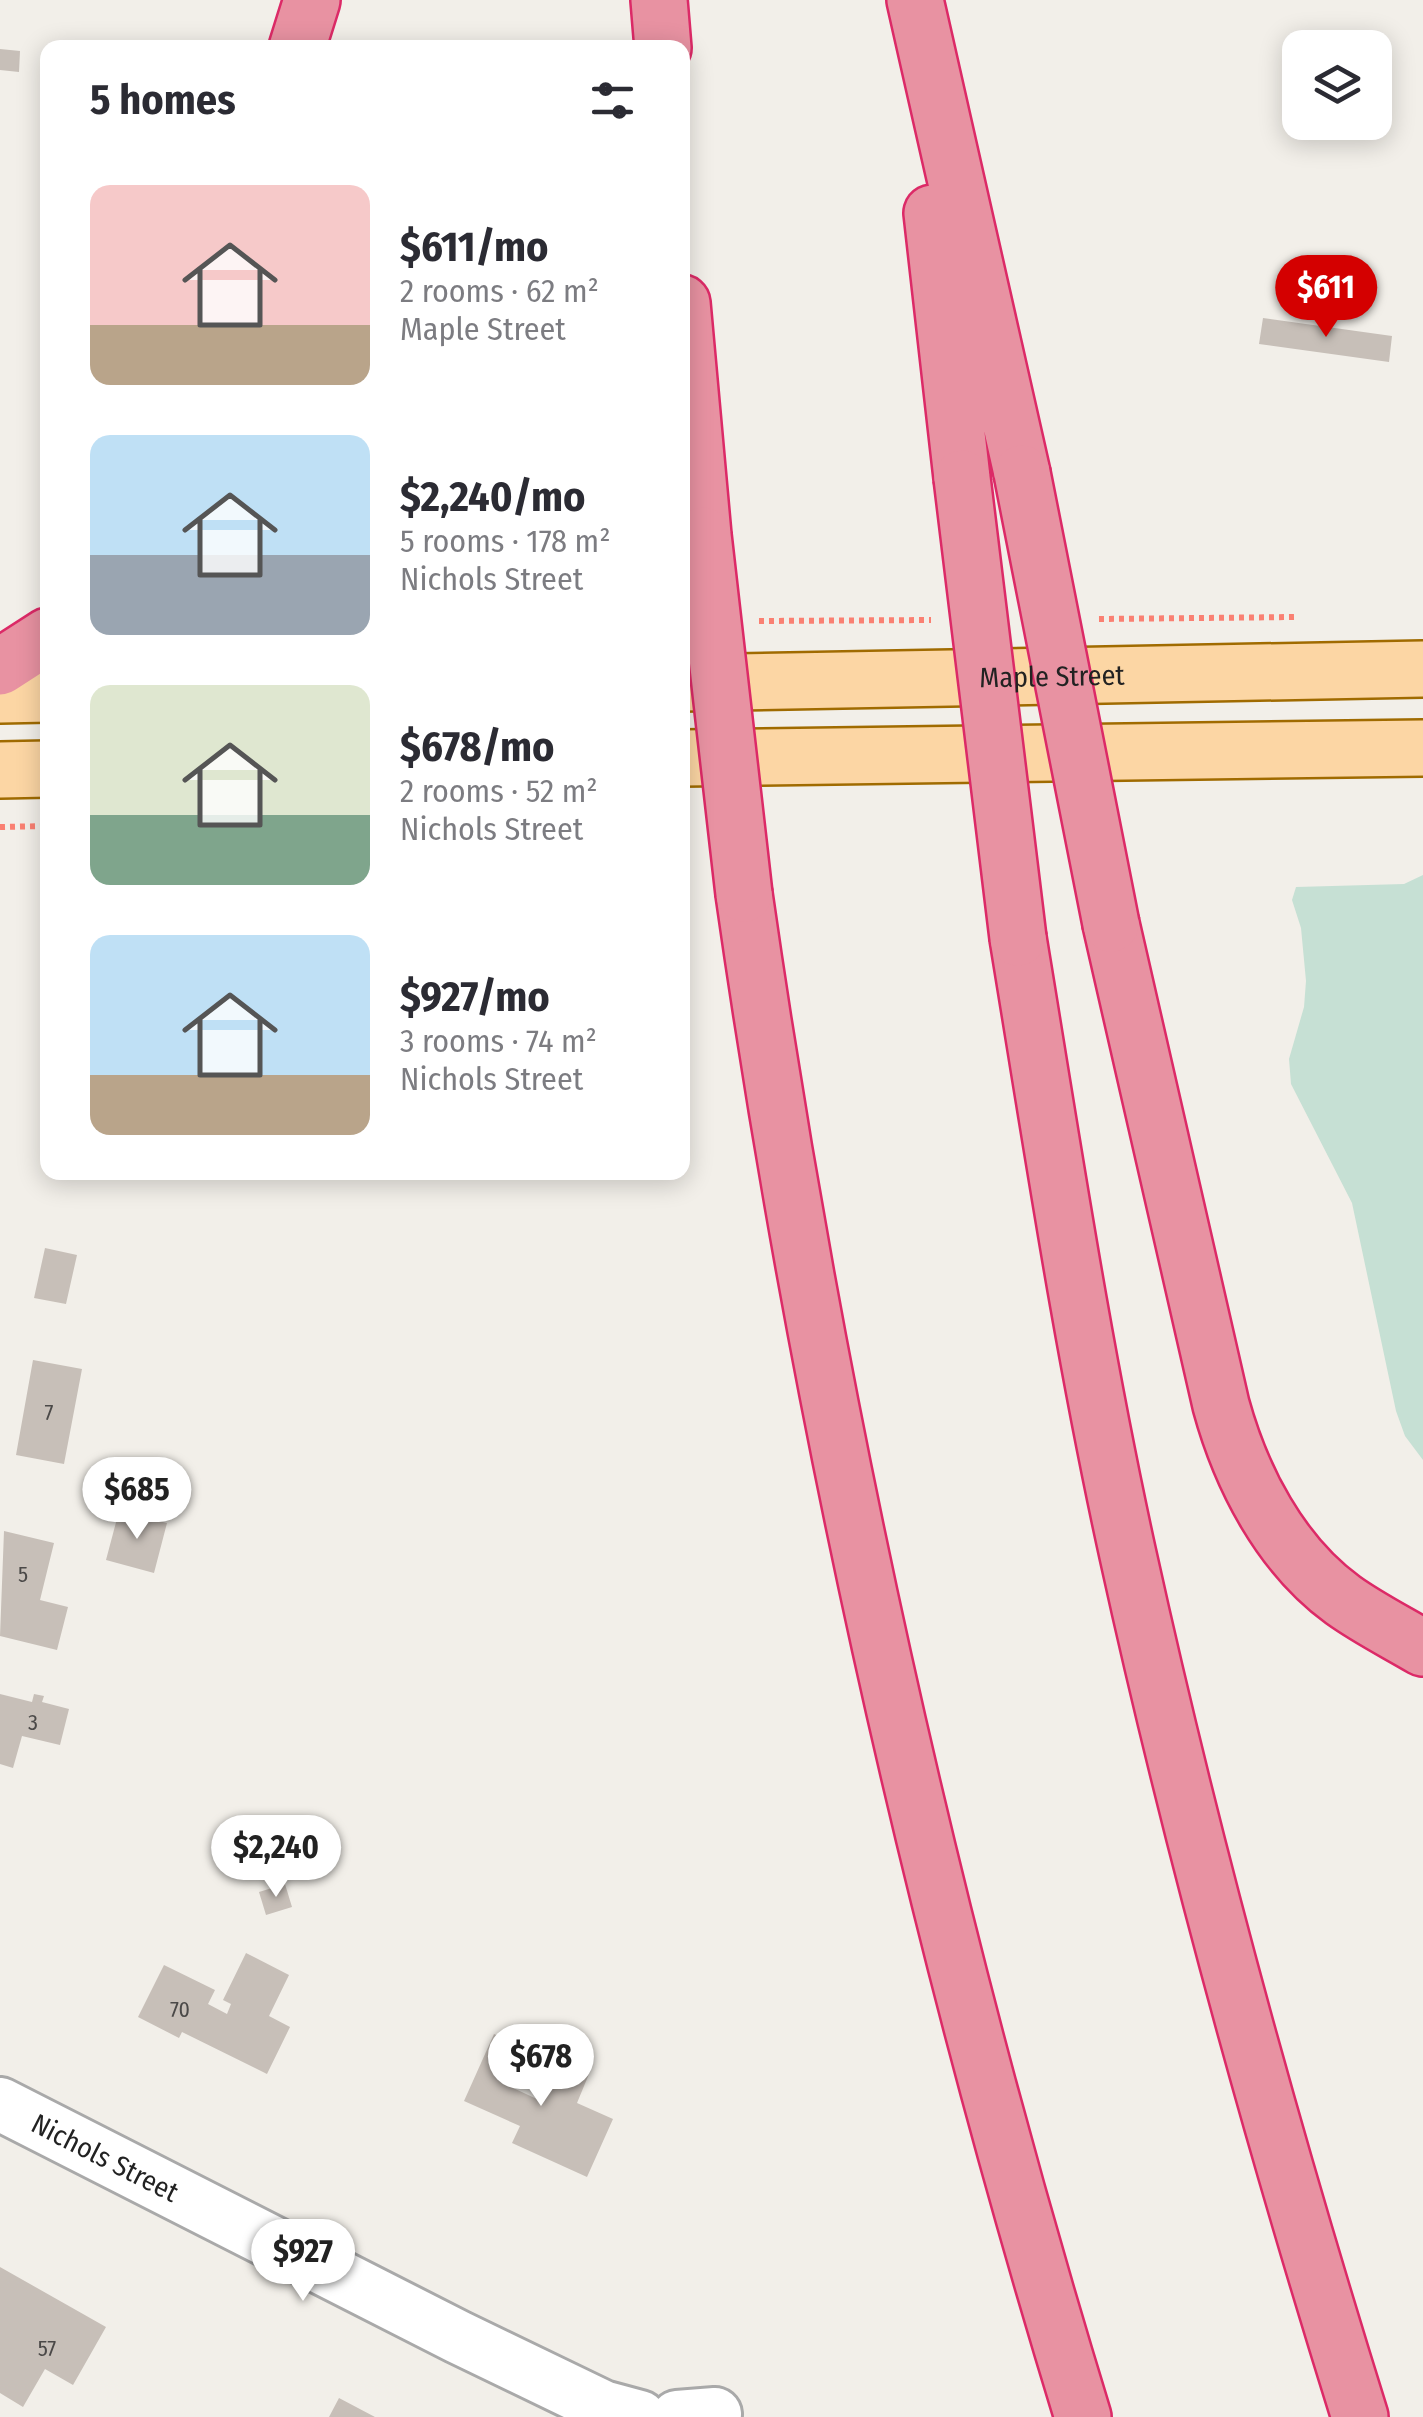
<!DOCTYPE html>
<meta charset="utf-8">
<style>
body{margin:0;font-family:"Fira Sans Condensed",sans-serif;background:#f2f2f3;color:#2b2b33;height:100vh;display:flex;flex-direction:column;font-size:38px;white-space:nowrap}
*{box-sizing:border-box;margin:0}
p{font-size:32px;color:#7c7c81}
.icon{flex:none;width:55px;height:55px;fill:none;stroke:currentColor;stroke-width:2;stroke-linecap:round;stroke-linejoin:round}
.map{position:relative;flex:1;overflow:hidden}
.side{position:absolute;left:40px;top:40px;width:650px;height:1140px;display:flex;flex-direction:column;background:#fff;border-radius:20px;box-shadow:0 5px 25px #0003}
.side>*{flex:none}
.controls{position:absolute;left:1282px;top:30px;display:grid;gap:20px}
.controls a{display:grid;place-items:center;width:110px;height:110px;border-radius:20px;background:#fff;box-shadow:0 5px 25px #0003;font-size:50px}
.price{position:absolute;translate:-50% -85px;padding:0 22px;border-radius:35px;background:#fff;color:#222;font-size:32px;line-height:65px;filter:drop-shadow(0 2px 5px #0008)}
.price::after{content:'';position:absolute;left:50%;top:60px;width:30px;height:22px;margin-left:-15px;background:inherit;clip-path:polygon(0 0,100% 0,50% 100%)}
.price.on{background:#d40000;color:#fff}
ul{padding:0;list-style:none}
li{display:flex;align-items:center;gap:30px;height:250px;padding:0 50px}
li span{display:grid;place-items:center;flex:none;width:280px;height:200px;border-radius:20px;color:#555}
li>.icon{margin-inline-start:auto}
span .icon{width:120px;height:120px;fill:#fffc;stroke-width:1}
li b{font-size:42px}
h2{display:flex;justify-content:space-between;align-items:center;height:120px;padding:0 50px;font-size:42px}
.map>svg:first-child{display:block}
.wetland{fill:#c6e0d4}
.building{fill:#c7bfb8}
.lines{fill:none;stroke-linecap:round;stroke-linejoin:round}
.minor-casing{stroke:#a9a9a9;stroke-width:58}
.primary-casing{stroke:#a06b00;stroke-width:60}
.motorway-casing{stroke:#dc2a67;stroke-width:60}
.path{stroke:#fa8072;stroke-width:6;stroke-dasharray:5 5;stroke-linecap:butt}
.minor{stroke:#fff;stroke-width:52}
.primary{stroke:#fcd6a4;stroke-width:55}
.motorway{stroke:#e892a2;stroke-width:55}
.motorway-bridge-casing{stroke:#dc2a67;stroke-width:60;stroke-linecap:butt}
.motorway-bridge{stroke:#e892a2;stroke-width:55}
.labels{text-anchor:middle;stroke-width:10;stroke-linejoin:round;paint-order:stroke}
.number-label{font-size:22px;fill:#4b4948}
.street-label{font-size:28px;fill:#222;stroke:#fff}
</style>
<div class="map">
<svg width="1423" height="2417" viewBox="0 0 1423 2417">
<rect width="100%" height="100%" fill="#f2efe9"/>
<!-- wetland -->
<path class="wetland" d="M1423,875v585l-18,-24 -9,-25 -44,-208 -61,-119 -2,-25 15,-52 2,-26 -5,-53 -9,-28 4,-13 108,-3z"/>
<!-- building -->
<path class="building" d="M0,49l20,2 -1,21 -19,-2z
M1263,318l129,18 -3,26 -130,-18z
M45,1248l32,7 -11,49 -32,-6z
M33,1360l49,9 -18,95 -48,-9z
M119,1511l48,12 -13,50 -48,-13z
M4,1531l50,12 -14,57 28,7 -11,43 -57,-14z
M0,1694l32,8 2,-8 10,2 -2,6 27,7 -9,36 -38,-9 -9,32 -13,-4z
M285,1884l7,23 -26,8 -7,-23z
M246,1953l43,22 -20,41 21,11 -23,47 -85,-42 -3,6 -41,-21 26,-52 51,25 -7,14 19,10 4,-10 -8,-4z
M494,2034l32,15 -17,37 32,15 19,-41 29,14 -12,29 36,16 -26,58 -75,-34 8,-17 -56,-25z
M0,2267l106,60 -33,58 -28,-16 -22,38 -23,-14z
M339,2398l36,19h-46z"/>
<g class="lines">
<!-- minor casing -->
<g class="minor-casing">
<g id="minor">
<path id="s1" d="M0,2104l458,233 145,70 37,10"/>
<path d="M677,2417l38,-3"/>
</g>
</g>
<!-- primary casing -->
<g class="primary-casing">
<g id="primary">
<path id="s2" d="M682,683l741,-14"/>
<path d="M0,695l48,-1"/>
<path d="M682,758l741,-10"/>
<path d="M0,770l48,-1"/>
</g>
</g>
<!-- motorway casing -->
<g class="motorway-casing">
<path id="motorway" d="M659,0l4,48
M915,0l107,473
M297,48l15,-48
M932,213l30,265
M682,303l21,232
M0,667l48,-31
M744,894c74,517 186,1024 339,1523
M1111,924l110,481c20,73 59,149 122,195 25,18 53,32 80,48
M1018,938c34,206 65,413 110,617 64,291 143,577 232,862"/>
</g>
<!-- path -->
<path class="path" d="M1099,619l197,-2
M759,621l172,-1
M0,827l48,-1"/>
<!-- minor -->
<use href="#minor" class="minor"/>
<!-- primary -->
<use href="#primary" class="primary"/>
<!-- motorway -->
<use href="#motorway" class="motorway"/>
<!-- motorway-bridge casing -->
<g class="motorway-bridge-casing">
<path id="motorway-bridge" d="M1022,473l89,451
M962,478l56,460
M703,535l41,359"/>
</g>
<!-- motorway-bridge -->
<use href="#motorway-bridge" class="motorway-bridge"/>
</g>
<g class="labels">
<!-- number labels -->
<g class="number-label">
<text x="49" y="1420">7</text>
<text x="23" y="1582">5</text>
<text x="33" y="1730">3</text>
<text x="180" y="2017">70</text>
<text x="47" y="2356">57</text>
</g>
<!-- street labels -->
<g class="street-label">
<text dy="10" stroke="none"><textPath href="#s2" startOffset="370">Maple Street</textPath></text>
<text dy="10" stroke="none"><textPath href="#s1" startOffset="118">Nichols Street</textPath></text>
</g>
</g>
</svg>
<div class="controls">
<a><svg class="icon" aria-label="layers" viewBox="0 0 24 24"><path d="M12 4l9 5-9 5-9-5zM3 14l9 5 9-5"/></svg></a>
</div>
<b class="price on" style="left:1326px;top:340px">$611</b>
<b class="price" style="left:137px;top:1542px">$685</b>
<b class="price" style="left:276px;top:1900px">$2,240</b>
<b class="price" style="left:541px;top:2109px">$678</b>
<b class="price" style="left:303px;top:2304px">$927</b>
<section class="side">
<h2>5 homes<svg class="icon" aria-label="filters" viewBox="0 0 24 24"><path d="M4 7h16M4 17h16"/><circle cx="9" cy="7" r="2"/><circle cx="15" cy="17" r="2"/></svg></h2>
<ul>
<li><span style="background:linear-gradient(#f6c9c9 70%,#b9a48a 0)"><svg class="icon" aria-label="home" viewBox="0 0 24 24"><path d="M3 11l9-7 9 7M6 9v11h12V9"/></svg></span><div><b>$611/mo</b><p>2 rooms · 62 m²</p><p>Maple Street</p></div></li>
<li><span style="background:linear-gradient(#bfe0f5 60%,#9aa5b1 0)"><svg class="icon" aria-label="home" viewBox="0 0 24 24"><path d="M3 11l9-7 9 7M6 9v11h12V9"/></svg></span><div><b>$2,240/mo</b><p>5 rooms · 178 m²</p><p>Nichols Street</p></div></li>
<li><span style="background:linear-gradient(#dfe7d0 65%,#7fa58c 0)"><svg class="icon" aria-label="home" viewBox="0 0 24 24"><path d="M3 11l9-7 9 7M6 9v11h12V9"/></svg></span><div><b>$678/mo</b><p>2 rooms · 52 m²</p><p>Nichols Street</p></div></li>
<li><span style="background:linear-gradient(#bfe0f5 70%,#b9a48a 0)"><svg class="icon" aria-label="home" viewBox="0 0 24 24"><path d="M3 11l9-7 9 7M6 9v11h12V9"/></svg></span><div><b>$927/mo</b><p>3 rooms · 74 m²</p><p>Nichols Street</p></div></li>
</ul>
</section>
</div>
